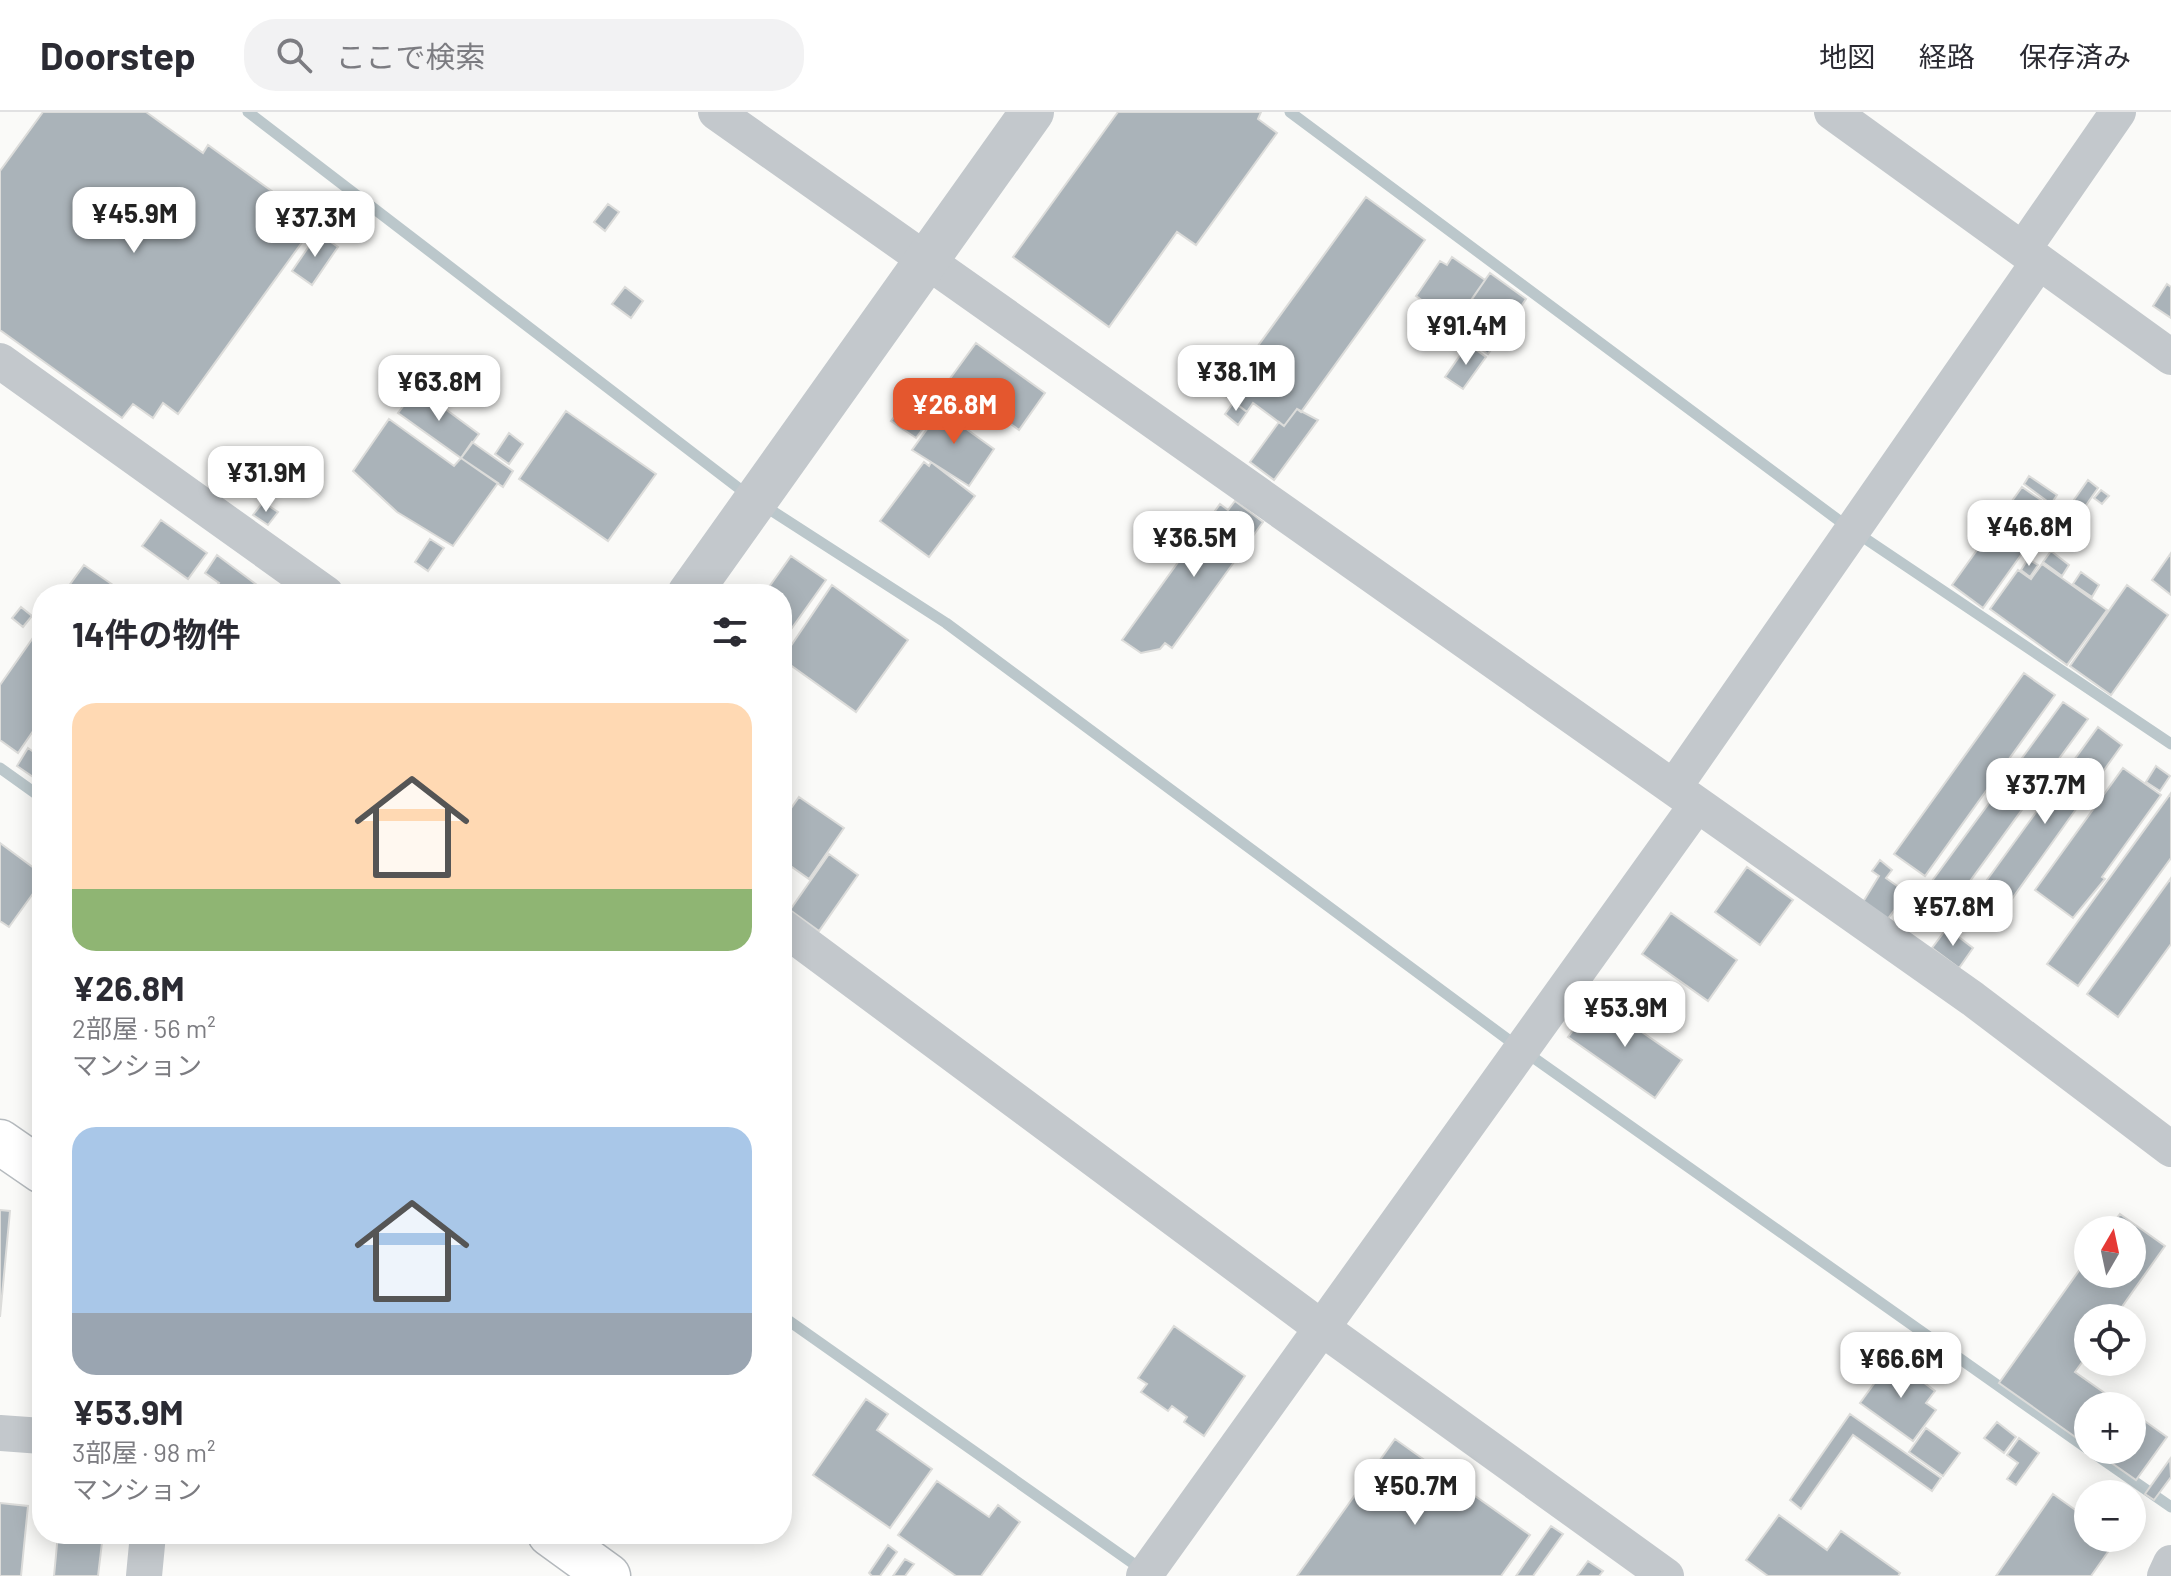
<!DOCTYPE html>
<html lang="ja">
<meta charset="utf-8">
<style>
body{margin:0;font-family:Barlow,"Noto Sans JP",sans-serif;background:#f2f2f3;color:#2b2b33;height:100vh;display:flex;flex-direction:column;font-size:30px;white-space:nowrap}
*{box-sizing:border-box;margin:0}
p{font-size:26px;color:#7c7c81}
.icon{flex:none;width:44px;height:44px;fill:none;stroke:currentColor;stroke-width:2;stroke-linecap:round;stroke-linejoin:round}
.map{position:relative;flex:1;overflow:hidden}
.details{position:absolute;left:32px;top:472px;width:760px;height:960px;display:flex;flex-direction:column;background:#fff;border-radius:32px;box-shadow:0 4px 20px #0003}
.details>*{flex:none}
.needle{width:52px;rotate:9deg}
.tools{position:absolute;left:2074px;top:1104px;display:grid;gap:16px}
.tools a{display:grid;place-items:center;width:72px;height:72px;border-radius:50%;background:#fff;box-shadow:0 4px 20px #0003;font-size:40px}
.price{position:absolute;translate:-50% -68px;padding:0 18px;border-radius:16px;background:#fff;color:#222;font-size:26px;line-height:52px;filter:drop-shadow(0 2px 4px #0008)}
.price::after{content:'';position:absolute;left:50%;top:48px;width:24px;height:18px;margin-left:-12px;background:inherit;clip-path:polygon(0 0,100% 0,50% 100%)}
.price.on{background:#e4572e;color:#fff}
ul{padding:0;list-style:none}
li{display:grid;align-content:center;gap:16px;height:424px;padding:0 40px}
li span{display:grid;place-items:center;height:248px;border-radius:24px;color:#555}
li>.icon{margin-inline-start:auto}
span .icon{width:144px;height:144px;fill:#fffc;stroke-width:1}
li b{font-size:34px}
h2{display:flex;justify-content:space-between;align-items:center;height:96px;padding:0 40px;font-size:34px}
header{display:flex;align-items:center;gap:48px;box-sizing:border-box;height:112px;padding:0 40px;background:#fff;border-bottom:2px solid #e1e1e2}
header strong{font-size:38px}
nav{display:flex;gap:44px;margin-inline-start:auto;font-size:28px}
.search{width:560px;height:72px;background:#f2f2f3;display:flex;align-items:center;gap:20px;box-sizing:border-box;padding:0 28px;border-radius:32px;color:#7c7c81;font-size:30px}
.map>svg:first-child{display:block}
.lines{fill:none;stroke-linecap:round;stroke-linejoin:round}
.stream{stroke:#bbc7cb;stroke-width:11}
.building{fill:#aab3b9;stroke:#dcdcda;stroke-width:2}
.primary-casing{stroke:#b5babe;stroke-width:47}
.minor{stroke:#c3c8cc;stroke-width:36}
.tertiary{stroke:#c3c8cc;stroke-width:44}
.primary{stroke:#fff;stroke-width:44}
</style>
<header>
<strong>Doorstep</strong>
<div class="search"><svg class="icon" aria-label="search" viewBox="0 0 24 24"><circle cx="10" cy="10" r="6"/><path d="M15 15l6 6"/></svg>ここで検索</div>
<nav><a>地図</a><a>経路</a><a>保存済み</a></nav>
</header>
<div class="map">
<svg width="2171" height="1464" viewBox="0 0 2171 1464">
<rect width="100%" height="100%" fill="#fafaf8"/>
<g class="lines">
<!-- stream -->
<path class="stream" d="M248,0l501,384
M1290,0l555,413 326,219
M763,393l183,118 568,421 574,405
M0,656l42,30
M782,1204l359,253
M2089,1338l82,57"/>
</g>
<!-- building -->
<path class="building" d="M43,0h103l57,41 5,-8 108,78 -138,191 -15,-11 -10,15 -20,-14 -11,14 -122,-88v-159z
M1118,0h143l-3,7 19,14 -81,112 -19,-13 -68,95 -96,-70z
M1366,85l59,43 -124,172 -4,-3 -13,17 -31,-23 -6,9 -24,-18z
M608,92l11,8 -14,19 -11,-9z
M318,121l20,14 -26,38 -20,-14z
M1452,145l33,23 -30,44 -39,-28 24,-35 7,4z
M1490,161l36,26 -38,55 -37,-25z
M2167,172l4,3v31l-18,-12z
M625,175l18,14 -12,17 -19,-14z
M976,231l69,50 -26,37 -70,-50z
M1468,232l18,13 -23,32 -18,-12z
M417,276l62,46 -18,24 -63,-45z
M914,279l24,17 -22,30 -25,-17z
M1234,290l13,10 -9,13 -13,-11z
M946,291l24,17 -5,8 29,21 -25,37 -57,-36z
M1297,297l21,11 -44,60 -24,-18 29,-40 5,4z
M566,299l90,63 -48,67 -89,-62z
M389,307l65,47 7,-8 37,25 -45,63 -56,-34 -44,-41z
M509,321l14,11 -14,20 -14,-10z
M472,330l41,29 -10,16 -42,-29z
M924,350l5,4 2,-4 44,34 -46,61 -49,-36z
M2029,364l28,19 -6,9 -27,-20z
M2088,368l10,8 -18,26 -11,-7z
M2022,375l32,22 -71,99 -31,-23z
M2101,378l8,6 -7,8 -8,-6z
M1235,389l28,21 -91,126 -7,-5 -5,6 -19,4 -19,-13 98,-136 8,6z
M263,390l15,10 -10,13 -15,-10z
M161,408l46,33 -19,26 -46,-33z
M430,427l14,9 -16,23 -13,-9z
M2051,439l18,14 -7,11 -19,-14z
M2171,441v42l-19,-15z
M217,443l52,39h-59l9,-11 -14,-10z
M791,444l35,24 -44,62v-48h-18z
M2028,447l10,6 -8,12 -9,-7z
M2042,452l65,46 -40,55 -77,-56 28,-39 13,9z
M84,453l42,29h-63z
M2081,460l18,13 -7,12 -19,-13z
M832,473l76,55 -52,72 -74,-53z
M2127,473l41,30 -57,80 -41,-29z
M21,495l11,9 -9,11 -11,-9z
M42,513v93l-24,35 -18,-13v-55z
M2024,561l31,22 -130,181 -31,-22z
M2063,590l25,17 -131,180 -25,-18z
M2098,615l24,18 -128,179 -26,-18z
M28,636l14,10v25l-25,-17z
M2156,654l14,10 -10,15 -14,-9z
M2123,656l38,27 -59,82 3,2 -32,39 -38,-28z
M2171,681v65l-93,128 -31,-22z
M799,685l45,31 -35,51 -27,-19v-39z
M0,731l42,31v7l-33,46 -9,-6z
M829,742l29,21 -39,56 -29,-21z
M1880,748l12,10 -6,8 21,15 -20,27 -24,-18 16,-26 -7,-5z
M1747,755l46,33 -33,45 -45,-33z
M2171,766v66l-53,73 -31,-23z
M1671,801l66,47 -29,41 -66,-47z
M1947,816l26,20 -14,20 -27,-20z
M1596,888l86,60 -27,38 -87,-61z
M0,1098l10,1 -10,106z
M2120,1102l45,32 -51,72h-26v36l-13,18 48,34h-35v40l-89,-63 89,-125v16h44v-44h-24z
M1174,1214l71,50 -41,60 -20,-14 3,-5 -15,-11 -4,5 -27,-19 6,-8 -9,-6z
M1892,1247l43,32 -9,12 10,7 -23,31 -53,-38z
M866,1287l22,15 -11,16 55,39 -42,59 -77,-53z
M2132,1300l35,25 -31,43 -43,-30h39z
M1850,1302l91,64 -9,13 -79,-56 -52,74 -11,-9z
M1997,1310l19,15 -12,16 -20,-15z
M1926,1316l34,25 -17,23 -34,-24z
M2019,1326l20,15 -23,32 -9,-6 11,-16 -11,-8z
M1395,1327l135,96 -29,41h-204z
M2170,1347l1,18 -17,23 -9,-6z
M937,1369l52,36 9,-12 22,17 -39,54h-25l-58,-41z
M2053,1382l35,25v19l29,1 -26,37h-95z
M0,1391l28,3 -7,70h-21z
M1779,1403l48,35 14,-19 59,42 -2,3h-130l-22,-16z
M1551,1414l12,8 -30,42h-17z
M58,1422h45l-5,42h-44z
M888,1433l9,7 -17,24h-8l-3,-3z
M905,1447l9,5 -9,12h-12z
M1588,1449l15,10 -4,5h-22z"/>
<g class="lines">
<!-- primary casing -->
<g class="primary-casing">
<path id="primary" d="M0,1030l42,29
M550,1422l58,42"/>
</g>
<!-- minor -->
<path class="minor" d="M716,0l1257,887 198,150
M1832,0l339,245
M2024,136l94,-136
M0,249l326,233
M1674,675l364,-524
M782,815l541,402 343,247
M0,1321l42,3
M144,1464l4,-42
M1144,1464l552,-770
M2165,1464l6,-13"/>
<!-- tertiary -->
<path class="tertiary" d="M689,482l343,-482"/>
<!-- primary -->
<use href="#primary" class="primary"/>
</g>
</svg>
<div class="tools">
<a><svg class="needle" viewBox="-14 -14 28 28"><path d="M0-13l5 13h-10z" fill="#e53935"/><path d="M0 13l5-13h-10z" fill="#7c7c81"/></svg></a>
<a><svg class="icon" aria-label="locate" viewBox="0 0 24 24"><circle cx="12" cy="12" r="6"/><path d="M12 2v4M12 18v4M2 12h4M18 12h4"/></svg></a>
<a>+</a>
<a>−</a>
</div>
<b class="price" style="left:134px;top:143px">¥45.9M</b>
<b class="price" style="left:315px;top:147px">¥37.3M</b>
<b class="price" style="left:1466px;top:255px">¥91.4M</b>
<b class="price" style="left:1236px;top:301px">¥38.1M</b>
<b class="price" style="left:439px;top:311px">¥63.8M</b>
<b class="price on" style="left:954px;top:334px">¥26.8M</b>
<b class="price" style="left:266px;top:402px">¥31.9M</b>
<b class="price" style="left:2029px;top:456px">¥46.8M</b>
<b class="price" style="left:1194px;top:467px">¥36.5M</b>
<b class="price" style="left:2045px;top:714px">¥37.7M</b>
<b class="price" style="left:1953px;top:836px">¥57.8M</b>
<b class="price" style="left:1625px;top:937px">¥53.9M</b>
<b class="price" style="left:1901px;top:1288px">¥66.6M</b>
<b class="price" style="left:1415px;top:1415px">¥50.7M</b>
<section class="details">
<h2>14件の物件<svg class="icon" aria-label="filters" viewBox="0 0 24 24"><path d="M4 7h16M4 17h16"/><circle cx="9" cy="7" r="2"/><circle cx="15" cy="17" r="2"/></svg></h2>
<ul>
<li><span style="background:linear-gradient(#ffd9b3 75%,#8fb573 0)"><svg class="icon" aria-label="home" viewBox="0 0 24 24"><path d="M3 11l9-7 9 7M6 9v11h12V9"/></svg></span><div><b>¥26.8M</b><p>2部屋 · 56 m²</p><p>マンション</p></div></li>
<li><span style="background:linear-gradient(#a9c7e8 75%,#9aa5b1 0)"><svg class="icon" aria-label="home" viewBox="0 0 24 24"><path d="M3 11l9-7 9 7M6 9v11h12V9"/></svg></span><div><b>¥53.9M</b><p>3部屋 · 98 m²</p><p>マンション</p></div></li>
</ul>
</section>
</div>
